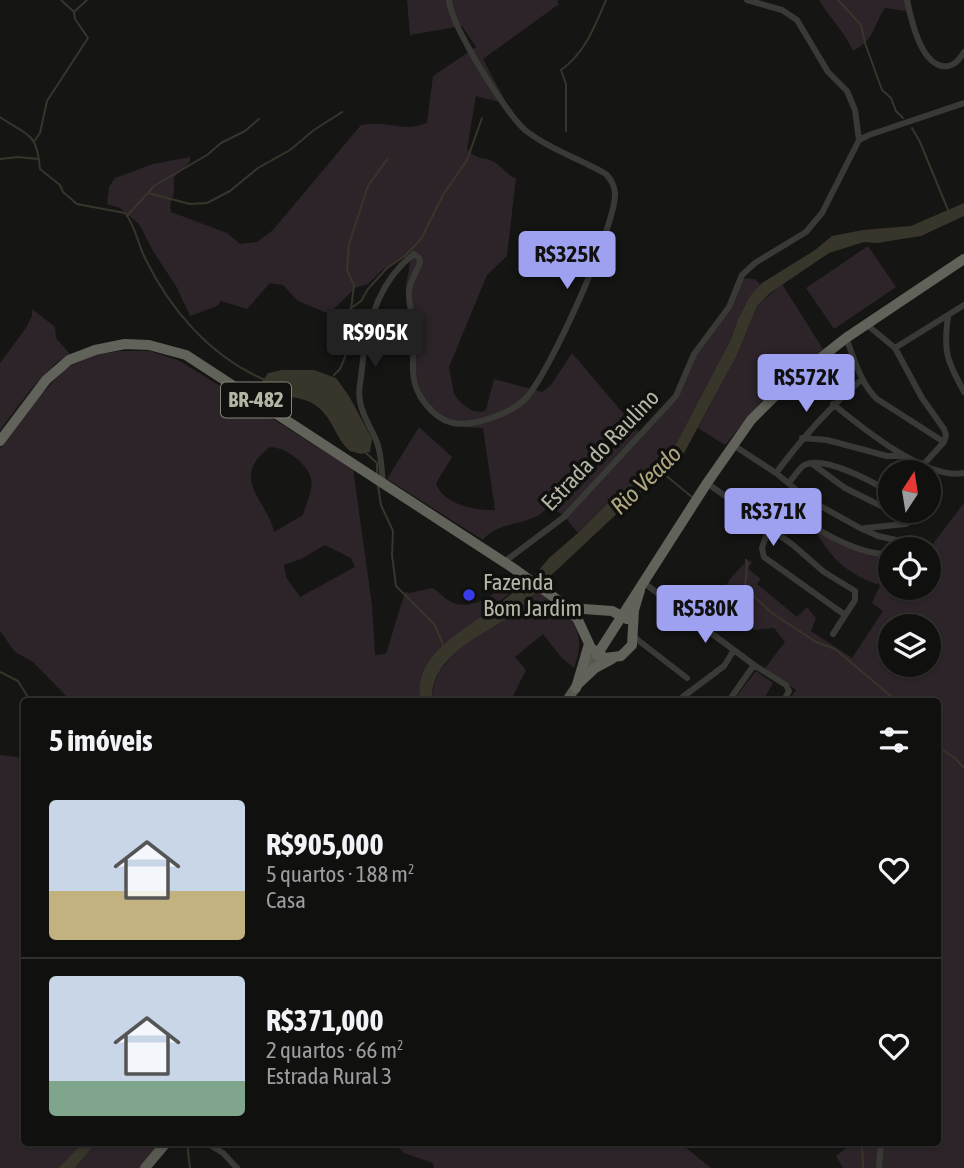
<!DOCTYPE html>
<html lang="pt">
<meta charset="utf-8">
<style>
body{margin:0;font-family:"Asap Condensed",sans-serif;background:#1e1e1d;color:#f1f3f6;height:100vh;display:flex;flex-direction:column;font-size:26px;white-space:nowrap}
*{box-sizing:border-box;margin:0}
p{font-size:23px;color:#9c9d9e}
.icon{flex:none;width:38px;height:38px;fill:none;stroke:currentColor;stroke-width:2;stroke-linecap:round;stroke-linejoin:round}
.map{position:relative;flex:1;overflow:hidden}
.side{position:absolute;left:21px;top:698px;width:920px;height:448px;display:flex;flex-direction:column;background:#10100f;border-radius:7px;box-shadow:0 2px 5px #0004,0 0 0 2px #30302f}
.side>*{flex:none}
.needle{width:46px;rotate:12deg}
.fabs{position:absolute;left:878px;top:460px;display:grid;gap:14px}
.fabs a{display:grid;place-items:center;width:63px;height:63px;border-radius:50%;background:#10100f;box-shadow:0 2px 5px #0004,0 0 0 2px #30302f;font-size:35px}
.price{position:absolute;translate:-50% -60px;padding:0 16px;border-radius:7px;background:#9ea0f0;color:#111;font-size:23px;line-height:46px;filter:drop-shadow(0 2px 4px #0008)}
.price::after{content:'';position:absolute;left:50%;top:42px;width:21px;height:16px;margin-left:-10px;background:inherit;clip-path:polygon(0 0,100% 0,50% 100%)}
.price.selected{background:#222;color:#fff}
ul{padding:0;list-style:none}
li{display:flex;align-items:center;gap:21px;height:175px;padding:0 28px}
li+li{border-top:2px solid #30302f}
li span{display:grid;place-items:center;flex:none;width:196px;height:140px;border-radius:7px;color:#555}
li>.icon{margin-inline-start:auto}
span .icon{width:84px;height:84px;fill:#fffc;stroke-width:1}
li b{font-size:30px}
h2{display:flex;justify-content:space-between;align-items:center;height:84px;padding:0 28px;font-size:30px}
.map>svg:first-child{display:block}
.green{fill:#2d2429;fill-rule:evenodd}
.water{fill:#38352b}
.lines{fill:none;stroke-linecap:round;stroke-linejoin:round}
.stream{stroke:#38352b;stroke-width:2}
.minor{stroke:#393a35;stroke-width:6}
.primary{stroke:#585951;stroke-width:10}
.trunk{stroke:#616259;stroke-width:10}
.poi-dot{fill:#383be9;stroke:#10100f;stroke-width:2.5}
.labels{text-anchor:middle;stroke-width:7;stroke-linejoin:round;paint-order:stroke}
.shield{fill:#10100f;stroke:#848479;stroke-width:2}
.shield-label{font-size:21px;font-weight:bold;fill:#b5b5a6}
.street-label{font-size:23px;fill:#b5b5a6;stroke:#10100f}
.poi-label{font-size:23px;fill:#b5b5a6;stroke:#10100f;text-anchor:start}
.water-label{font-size:24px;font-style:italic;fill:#afa57e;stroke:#10100f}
</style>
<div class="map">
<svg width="964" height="1168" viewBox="0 0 964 1168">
<rect width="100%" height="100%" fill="#151514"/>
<!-- green -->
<path class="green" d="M407,0h152l-2,1 2,3 -76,55 24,45 -31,-8 -9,53c13,13 12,6 25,12 10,4 13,14 24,17l-9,78 -20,19 -38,92 5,27 7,9 12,8 9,1 4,-2 8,-31 48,13 9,-7 21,-32 68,80 33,-32 26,-51 20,-28 24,-44 12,1 6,6 -11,11 -12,23 -7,20 -55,105 -28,28 -31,22 -39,39 -14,-17 -15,-10c-4,4 -9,9 -14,11 -16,8 -40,7 -52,23l-96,-61 32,-52 33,30 -16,26c6,21 39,28 59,27l-12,-82c-68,1 -69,-53 -72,-105 -1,-13 -6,-27 -5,-38 2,-12 5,-21 4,-33l-28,18 -14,14 -13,4 -19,19 -9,6 -29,-12 -15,-16 -13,-2 -23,26 -26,-8 -4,5 -27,10 -14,-30 -23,-35 -14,-27 -19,-16 -13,-4 2,-17 6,-9 38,-14 37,-7v5l-16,15v15l-4,13 1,7 56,21 13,11 17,-2 16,-12 88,-105c27,-5 40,8 66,-2l6,-47 43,-29 -14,-21 -52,9z
M819,0h92v12l-26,-4c-13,20 -10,31 -32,43 -10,-22 -22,-31 -34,-51z
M868,246l28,41 -62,42 -28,-41z
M782,284l41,65 -58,48 -40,48 -27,-17 38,-71 21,-51z
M32,309l23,18 1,11 14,16c-22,10 -56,57 -70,77v-68l26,-35 6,-12z
M119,351h31l30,10 173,108 19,136 3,50 11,-1 19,-62 5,1 22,-5c7,3 11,10 19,14 22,11 51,-12 64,-29l11,7 -44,36 -62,81 1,5h-349l-39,-40 -18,-10 -15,-21v-183l34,-46 32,-34 25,-12zM270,447c11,1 17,4 26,11 24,21 15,31 7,57l-29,17c-7,-33 -46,-53 -4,-85zM325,545l26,13 4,9 -55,30 -14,-20 -2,-12 17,-6z
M964,503v665h-121l-7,-12 10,-8 -3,-5h95v-441h-150l8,-12 -31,-22 20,-26 -11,-14 -20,2 -31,-31c0,-17 14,-27 25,-39l4,2 -4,7 13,10 -4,5 40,33 10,-10 9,11 -5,13 41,27 31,-47 -11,-8 8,-18c-34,-11 -48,-26 -66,-56l56,23 21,-2v38h38v-39zM891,626h38v39h-38z
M538,589c31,20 51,40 36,79l-13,-11 -18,-23 -28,23 11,13 -16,32h-78c0,-50 49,-65 83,-89 9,-7 16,-16 23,-24z
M756,671l17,12 -8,14 6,5h-39z
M0,755l24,3v385h59l-25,25h-58z
M96,1143h65l-21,25h-65z
M394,1143h286l31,25h-277l-1,-5 -29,-10z"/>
<!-- water -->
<path class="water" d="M964,203v13l-43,20 -44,7 -13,-1 -35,11 -59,40 -13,13 -21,51 -52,96 -9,10 -50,43 -81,76 -10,-6 15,-18 29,-25 39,-39 31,-23 28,-27 55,-105 7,-20 12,-23 12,-13 53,-33 17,-14 31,-6 48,-4z
M282,370h32l22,8 13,18 23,43 -2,13 -9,2 -11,-3c-17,-15 -16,-35 -38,-48 -15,-8 -35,-5 -49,-15l-1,-6 6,-9z
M526,580l12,9c-7,8 -14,17 -23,24 -32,23 -85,41 -83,89h-11c-10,-44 38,-69 67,-90 14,-10 26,-20 38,-32z
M83,1143h13l-21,25h-17z"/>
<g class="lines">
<!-- stream -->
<path class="stream" d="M838,0l23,25 4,18 17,47 9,8 5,13 7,7
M75,11l12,-11
M0,117c27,19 37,14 40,52l20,16 3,7 14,12 48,9c11,14 12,29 20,45 25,52 66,99 120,122
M912,128l8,14 28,68
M566,131v-47l-5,-14c24,-17 34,-44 45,-70
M35,140l5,-7 7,-32 41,-63 -13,-19 -1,-7 -13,-12
M0,159l18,-2 20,2
M148,193l42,11 17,-1 23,-12 28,-23 32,-18 24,-20 28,-18
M127,216l27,-30 53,-31 14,-12 24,-12 14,-12
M350,309l11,-8 7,-12 19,-21 18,-12 16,-17 22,-44 24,-35 15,-42
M334,375l6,-6 5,-12 9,-72 -7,-15 2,-26 19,-58 20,-28
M366,453l11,10v11
M664,474l28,23
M378,486l3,19 12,26 -1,24 4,31 39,39 9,22
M746,560l1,5 -2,23 27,25 44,29 19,7 63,53
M0,672l18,9 13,21
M938,747l17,11 9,10
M187,1143l3,25
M862,1143l1,25"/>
<!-- minor -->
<path class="minor" d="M747,0l35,10 15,10 31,52 19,19 8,19 4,30
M907,0c4,19 13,62 35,66 11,2 17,-6 22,-14
M948,316c-5,37 -1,44 16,76
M866,324l29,24 27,50 22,31 2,6 -2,7 -21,23
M846,338c9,22 14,45 31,61l67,43
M895,348l69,-43
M833,404c28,23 94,77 131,69
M802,438l25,2 60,16h18
M733,445l43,28 30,25 54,30 18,8 45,10
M811,463l34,25 46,23
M776,473c26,-35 53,-65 86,-94
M383,482c-2,-13 -1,-29 -7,-42 -5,-12 -12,-22 -15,-34 -4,-14 0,-25 1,-38 4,-42 16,-87 52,-114l5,4 1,4c-3,10 -10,19 -11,29 -1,11 3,21 4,32 4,35 -11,60 20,89 13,12 26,14 44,10 17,-4 34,-10 47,-22 24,-22 93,-177 91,-207 -1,-9 -4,-13 -9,-19 -26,-15 -57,-25 -81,-44 -19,-16 -75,-106 -76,-130
M707,483l86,62 31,27 31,19v9l-22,34
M789,483c4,-5 9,-13 14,-17 18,-13 72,17 88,27
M806,498l-2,21c18,15 63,39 87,34
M769,527l-7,21 2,9 81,58
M865,528l41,-4 6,-4 -1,-2 -20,-7
M504,562l60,-45 112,-121 18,-42 35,-47 13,-32 13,-12 51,-31 16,-19 37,-73 10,-5 95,-32
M644,583l110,82 32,20 3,6 -6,11
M634,637l53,41
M676,702l48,-36 10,-16
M728,702l26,-37
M207,1143l16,10 14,15
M879,1168l2,-25"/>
<!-- primary -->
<path class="primary" d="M566,702l31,-47
M145,1168l21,-25"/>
<!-- trunk -->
<path class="trunk" d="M0,441l46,-61 23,-20 26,-10 30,-6 24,1 37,10 330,215 53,38 9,12 13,28 14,10 16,-2 11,-11 2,-35 6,-20
M569,608l43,3 15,8
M597,655l110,-172 44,-63 34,-34 61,-48 118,-79
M578,684l17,-16 17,-9
M576,688l13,-44"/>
</g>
<!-- markers -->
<circle class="poi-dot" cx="469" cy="595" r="7"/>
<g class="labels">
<!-- shield labels -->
<rect class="shield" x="221" y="382.5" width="70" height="35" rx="5"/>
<g class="shield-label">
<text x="256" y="407">BR-482</text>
</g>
<!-- street labels -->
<g class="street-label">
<text transform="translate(600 450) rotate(-46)" y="8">Estrada do Raulino</text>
</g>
<!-- poi labels -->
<g class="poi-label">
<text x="483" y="590">Fazenda<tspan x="483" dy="26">Bom Jardim</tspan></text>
</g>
<!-- water labels -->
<g class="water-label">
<text transform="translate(646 480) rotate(-44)" y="8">Rio Veado</text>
</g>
</g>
</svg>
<div class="fabs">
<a><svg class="needle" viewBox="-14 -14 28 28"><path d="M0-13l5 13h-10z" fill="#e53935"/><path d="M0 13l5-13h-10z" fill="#9c9d9e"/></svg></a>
<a><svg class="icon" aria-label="locate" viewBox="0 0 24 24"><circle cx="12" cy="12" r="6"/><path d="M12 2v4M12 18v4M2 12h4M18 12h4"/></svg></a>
<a><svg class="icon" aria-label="layers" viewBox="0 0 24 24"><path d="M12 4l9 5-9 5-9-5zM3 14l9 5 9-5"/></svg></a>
</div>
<b class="price" style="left:567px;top:291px">R$325K</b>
<b class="price selected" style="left:375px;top:369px">R$905K</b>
<b class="price" style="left:806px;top:414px">R$572K</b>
<b class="price" style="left:773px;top:548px">R$371K</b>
<b class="price" style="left:705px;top:645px">R$580K</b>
<section class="side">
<h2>5 imóveis<svg class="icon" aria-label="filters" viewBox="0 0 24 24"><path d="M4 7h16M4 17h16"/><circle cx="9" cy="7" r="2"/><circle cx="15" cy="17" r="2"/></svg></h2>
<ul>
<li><span style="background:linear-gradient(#c9d6e8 65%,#c2b280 0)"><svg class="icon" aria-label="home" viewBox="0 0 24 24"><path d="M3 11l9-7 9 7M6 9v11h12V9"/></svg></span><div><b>R$905,000</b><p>5 quartos · 188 m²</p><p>Casa</p></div><svg class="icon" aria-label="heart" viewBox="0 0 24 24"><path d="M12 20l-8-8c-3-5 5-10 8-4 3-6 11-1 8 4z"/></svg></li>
<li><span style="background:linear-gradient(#c9d6e8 75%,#7fa58c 0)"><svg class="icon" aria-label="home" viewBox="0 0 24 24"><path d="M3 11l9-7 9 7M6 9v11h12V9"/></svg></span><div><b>R$371,000</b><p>2 quartos · 66 m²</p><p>Estrada Rural 3</p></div><svg class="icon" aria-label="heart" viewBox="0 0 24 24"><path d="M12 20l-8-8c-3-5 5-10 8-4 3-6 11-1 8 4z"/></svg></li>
</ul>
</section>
</div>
